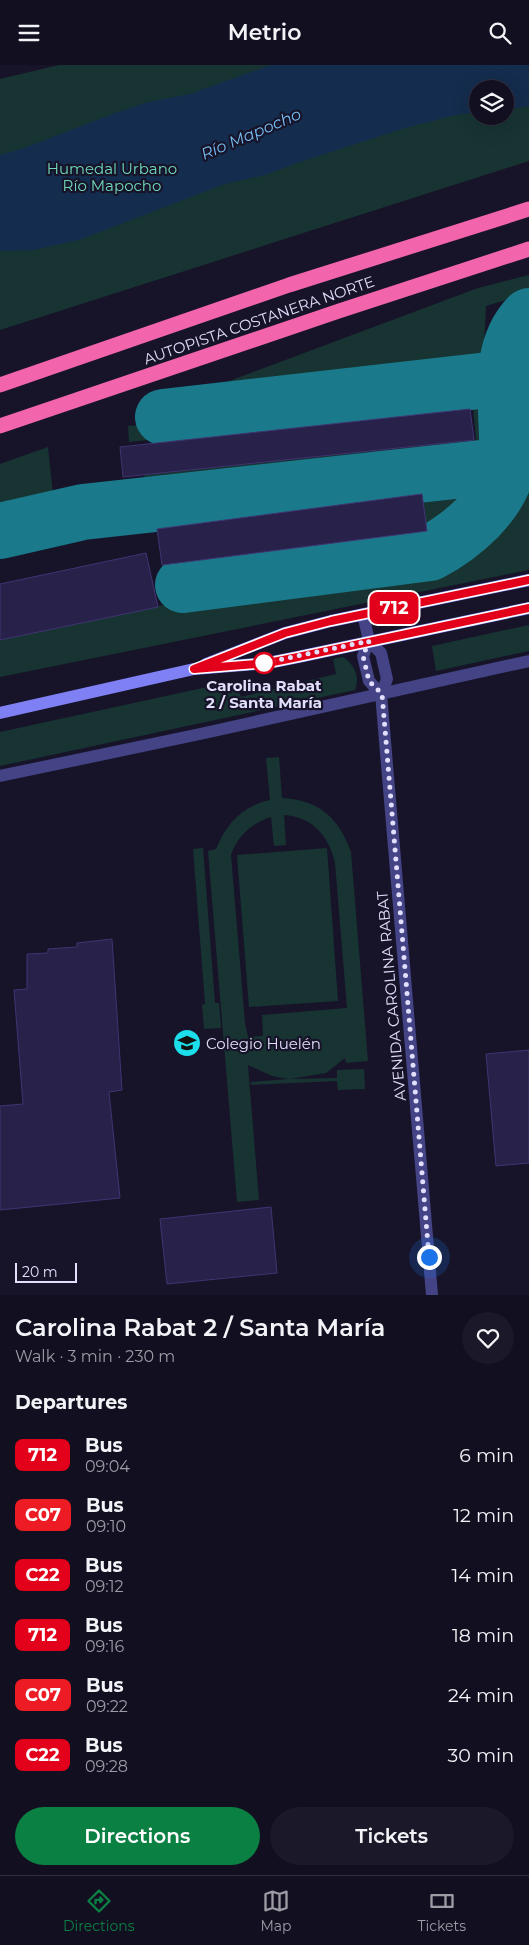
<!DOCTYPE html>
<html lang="en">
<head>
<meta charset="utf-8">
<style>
	:root { --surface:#110f20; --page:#1a1829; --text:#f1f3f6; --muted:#9c9ca5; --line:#302f3e; --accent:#0b8043 }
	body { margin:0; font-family:Montserrat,sans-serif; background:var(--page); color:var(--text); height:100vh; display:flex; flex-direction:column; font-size:19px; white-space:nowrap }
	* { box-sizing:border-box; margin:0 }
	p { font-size:16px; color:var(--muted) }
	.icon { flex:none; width:28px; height:28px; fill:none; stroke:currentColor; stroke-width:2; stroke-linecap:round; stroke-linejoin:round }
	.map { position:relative; height:1230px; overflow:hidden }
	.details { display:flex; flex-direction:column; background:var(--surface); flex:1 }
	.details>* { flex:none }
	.badge { padding:0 10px; border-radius:8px; font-size:18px; line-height:32px }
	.buttons { position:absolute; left:469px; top:15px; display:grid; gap:10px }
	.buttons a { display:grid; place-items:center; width:45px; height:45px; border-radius:50%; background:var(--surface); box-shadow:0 5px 20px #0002,0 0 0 1px var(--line); font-size:25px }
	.scale { position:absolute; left:15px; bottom:12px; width:62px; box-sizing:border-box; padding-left:5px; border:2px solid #e2dffc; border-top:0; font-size:14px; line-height:18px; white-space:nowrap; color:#e2dffc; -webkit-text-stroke:4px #17142a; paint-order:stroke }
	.you { position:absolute; width:25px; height:25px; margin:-12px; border:4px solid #fff; border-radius:50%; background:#1a73e8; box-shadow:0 0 0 8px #1a73e833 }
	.map>.badge { position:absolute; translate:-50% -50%; box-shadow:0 0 0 2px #fff }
	h2 { padding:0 15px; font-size:19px; line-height:45px }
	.round { display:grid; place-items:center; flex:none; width:52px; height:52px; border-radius:26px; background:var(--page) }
	.summary { display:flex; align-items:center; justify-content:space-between; height:85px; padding:0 15px }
	h1 { font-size:24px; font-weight:600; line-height:38px }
	.cta { display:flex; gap:10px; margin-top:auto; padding:10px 15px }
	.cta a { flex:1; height:58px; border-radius:30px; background:var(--accent); color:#fff; font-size:20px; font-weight:600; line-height:58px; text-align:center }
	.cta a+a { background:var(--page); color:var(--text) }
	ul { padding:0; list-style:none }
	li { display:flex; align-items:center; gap:15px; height:60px; padding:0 15px }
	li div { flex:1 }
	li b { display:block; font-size:19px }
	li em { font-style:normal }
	li .badge { min-width:55px; font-weight:700; text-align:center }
	header { display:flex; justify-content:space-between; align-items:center; height:65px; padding:0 15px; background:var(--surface); font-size:22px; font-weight:600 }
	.tab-bar { display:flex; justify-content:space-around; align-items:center; height:70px; border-top:1px solid var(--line); background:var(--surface); font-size:14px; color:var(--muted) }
	.tab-bar a { display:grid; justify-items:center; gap:2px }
	.tab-bar .current { color:var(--accent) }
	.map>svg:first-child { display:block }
	.green { fill:#173432; fill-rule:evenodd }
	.water { fill:#142c4d }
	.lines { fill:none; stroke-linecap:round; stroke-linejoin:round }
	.taxiway { stroke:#1a798a; stroke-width:56 }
	.building { fill:#282149; stroke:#3f3573 }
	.tertiary { stroke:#434385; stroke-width:12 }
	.secondary { stroke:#7f80f4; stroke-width:12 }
	.motorway { stroke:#f265ad; stroke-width:15 }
	.line-casing { stroke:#fff; stroke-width:11 }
	.line { stroke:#e2001a; stroke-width:8 }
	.walk { stroke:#e2dffc; stroke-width:5; stroke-dasharray:0 9 }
	.stop-dot { fill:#fff; stroke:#e2001a; stroke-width:2.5 }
	.labels { text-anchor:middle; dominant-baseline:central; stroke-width:4.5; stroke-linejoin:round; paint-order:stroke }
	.park-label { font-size:15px; fill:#70d8ba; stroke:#17142a }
	.street-label { font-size:15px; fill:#e2dffc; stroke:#17142a }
	.stop-label { font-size:15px; font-weight:bold; fill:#e2dffc; stroke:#17142a }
	.poi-label { font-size:15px; fill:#e2dffc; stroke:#17142a; text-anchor:start }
	.water-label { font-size:16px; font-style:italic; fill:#77bef3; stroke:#17142a }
</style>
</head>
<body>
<header><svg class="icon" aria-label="menu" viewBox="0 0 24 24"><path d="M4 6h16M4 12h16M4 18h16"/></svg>Metrio<svg class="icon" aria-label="search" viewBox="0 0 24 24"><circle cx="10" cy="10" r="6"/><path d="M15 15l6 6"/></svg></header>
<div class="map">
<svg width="529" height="1230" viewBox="0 0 529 1230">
	<rect width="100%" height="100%" fill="#17142a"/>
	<g class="green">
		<path d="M59 0H529V96L0 265V14ZM478 24H505V51H478Z"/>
		<polygon points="529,210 529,228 486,241 483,303 157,343 478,223"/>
		<path d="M529 319V377C514 364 516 339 517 321Z"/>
		<polygon points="491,326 496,380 492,388 478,391 148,429 144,410 476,375 473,341 129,377 128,361"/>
		<polygon points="48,382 54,439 0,451 0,399"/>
		<path d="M529 403V505L0 612V575L163 540 162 527 437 493C461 478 488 463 504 439 511 429 513 417 516 406Z"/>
		<path d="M473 413 480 433C465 453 448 466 426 478L163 512 162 500 427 465 422 430 157 464V448Z"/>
		<polygon points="529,560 529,586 436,606 432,581"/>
		<path d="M343 592C355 600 360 612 355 625L0 701V667L235 616 241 632 336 609 333 594Z"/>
		<path d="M279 692 282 733C319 735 339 753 351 787L368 996 346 998 345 993 326 1008 290 1014 337 1013V1005L364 1004 365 1024 338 1025 337 1016 251 1020V1017L288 1014 272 1011 248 1000 259 1135 237 1137 208 786 216 784C226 759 242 741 270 735L266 693ZM284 750C313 752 329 771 335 798L347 943 262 950 263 971 248 972 245 958 231 790C237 771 252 758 271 752L274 781 286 780Z"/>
		<polygon points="203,783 215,938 219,938 221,963 204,964 202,940 205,939 193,784"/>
		<polygon points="327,783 338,936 249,942 237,790"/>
	</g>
	<polygon class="water" points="271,0 529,0 529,41 505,45 505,24 478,24 477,47 456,50 405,63 294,99 265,110 225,119 79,175 34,185 0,186 0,90 24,83 118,47 149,37 190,29"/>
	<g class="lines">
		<g class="taxiway">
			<polyline points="163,352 506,313 529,309"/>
			<polyline points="0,466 83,447 508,400 529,397"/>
			<path d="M183 520 430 488C463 470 499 440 508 402 510 393 508 381 507 372 506 332 498 282 529 251"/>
		</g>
	</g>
	<g class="building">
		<polygon points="470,344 474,375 123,412 120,382"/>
		<polygon points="422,429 427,466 162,500 157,464"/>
		<polygon points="146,488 158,542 0,575 0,519"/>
		<polygon points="112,874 122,1025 109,1027 120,1133 0,1145 0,1041 23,1039 14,925 27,924 27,889 48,888 48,884 77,882 77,878"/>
		<polygon points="529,985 529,1098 496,1101 486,989"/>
		<polygon points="271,1142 277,1208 167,1219 160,1154"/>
	</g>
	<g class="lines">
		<g class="tertiary">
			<polyline points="363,549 369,576 363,591 369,616 381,629"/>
			<polyline points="369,576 381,588 387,614 381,629 432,1230"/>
			<polyline points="0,711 200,669 529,596"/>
		</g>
		<g class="secondary">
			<polyline points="206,599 285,568 331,556 529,515"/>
			<polyline points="0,648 194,604 268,598 298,592 529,543"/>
		</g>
		<g class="motorway">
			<polyline points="0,320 289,220 529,144"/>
			<polyline points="0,361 339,246 529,184"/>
		</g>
	</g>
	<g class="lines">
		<g class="line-casing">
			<polyline id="line" points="529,515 331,556 285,568 194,604 268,598 298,592 529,543"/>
		</g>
		<use href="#line" class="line"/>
		<polyline class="walk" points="264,598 369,576 363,591 369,616 382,629 386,676 429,1192"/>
	</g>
	<defs>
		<g id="school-disc" transform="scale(1.4375)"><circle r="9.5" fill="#1cdeeb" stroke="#17142a"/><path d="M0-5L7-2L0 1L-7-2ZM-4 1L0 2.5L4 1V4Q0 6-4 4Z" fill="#111"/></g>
	</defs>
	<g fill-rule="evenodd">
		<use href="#school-disc" x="187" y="978"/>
	</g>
	<circle class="stop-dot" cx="264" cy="598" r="10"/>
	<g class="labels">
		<g class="park-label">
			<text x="112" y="103">Humedal Urbano<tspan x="112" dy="17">Río Mapocho</tspan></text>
		</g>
		<g class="street-label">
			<text transform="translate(259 255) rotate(-19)">AUTOPISTA COSTANERA NORTE</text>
			<text transform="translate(391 931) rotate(-95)">AVENIDA CAROLINA RABAT</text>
		</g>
		<g class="stop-label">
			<text x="264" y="620">Carolina Rabat<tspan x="264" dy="17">2 / Santa María</tspan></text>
		</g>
		<g class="poi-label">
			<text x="206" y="978">Colegio Huelén</text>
		</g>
		<g class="water-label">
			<text transform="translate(251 69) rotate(-23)">Río Mapocho</text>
		</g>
	</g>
</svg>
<div class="buttons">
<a><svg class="icon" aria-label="layers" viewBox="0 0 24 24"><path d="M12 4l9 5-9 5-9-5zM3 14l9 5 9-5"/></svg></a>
</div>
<div class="scale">20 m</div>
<div class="you" style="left:429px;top:1192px"></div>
<b class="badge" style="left:394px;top:543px;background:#e2001a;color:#fff">712</b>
</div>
<section class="details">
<div class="summary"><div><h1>Carolina Rabat 2 / Santa María</h1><p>Walk · 3 min · 230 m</p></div><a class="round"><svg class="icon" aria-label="heart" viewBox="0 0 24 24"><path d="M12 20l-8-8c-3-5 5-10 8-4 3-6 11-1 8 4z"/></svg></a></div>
<h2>Departures</h2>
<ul>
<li><span class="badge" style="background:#e2001a;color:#fff">712</span><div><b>Bus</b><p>09:04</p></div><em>6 min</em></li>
<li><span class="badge" style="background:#ed1c24;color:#fff">C07</span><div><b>Bus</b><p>09:10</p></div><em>12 min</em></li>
<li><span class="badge" style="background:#e2001a;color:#fff">C22</span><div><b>Bus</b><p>09:12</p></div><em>14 min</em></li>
<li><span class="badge" style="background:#e2001a;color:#fff">712</span><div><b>Bus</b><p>09:16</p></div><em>18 min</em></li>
<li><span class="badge" style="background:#ed1c24;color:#fff">C07</span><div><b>Bus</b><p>09:22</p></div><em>24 min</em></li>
<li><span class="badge" style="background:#e2001a;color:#fff">C22</span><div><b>Bus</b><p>09:28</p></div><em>30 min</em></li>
</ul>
<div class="cta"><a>Directions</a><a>Tickets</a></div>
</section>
<nav class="tab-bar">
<a class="current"><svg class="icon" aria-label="directions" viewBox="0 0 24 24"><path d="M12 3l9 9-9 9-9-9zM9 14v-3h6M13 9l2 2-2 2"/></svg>Directions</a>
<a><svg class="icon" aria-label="map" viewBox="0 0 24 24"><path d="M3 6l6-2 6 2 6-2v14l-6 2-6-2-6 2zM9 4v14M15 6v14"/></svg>Map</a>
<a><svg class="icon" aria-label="tickets" viewBox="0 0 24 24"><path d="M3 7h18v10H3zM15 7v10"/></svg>Tickets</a>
</nav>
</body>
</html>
